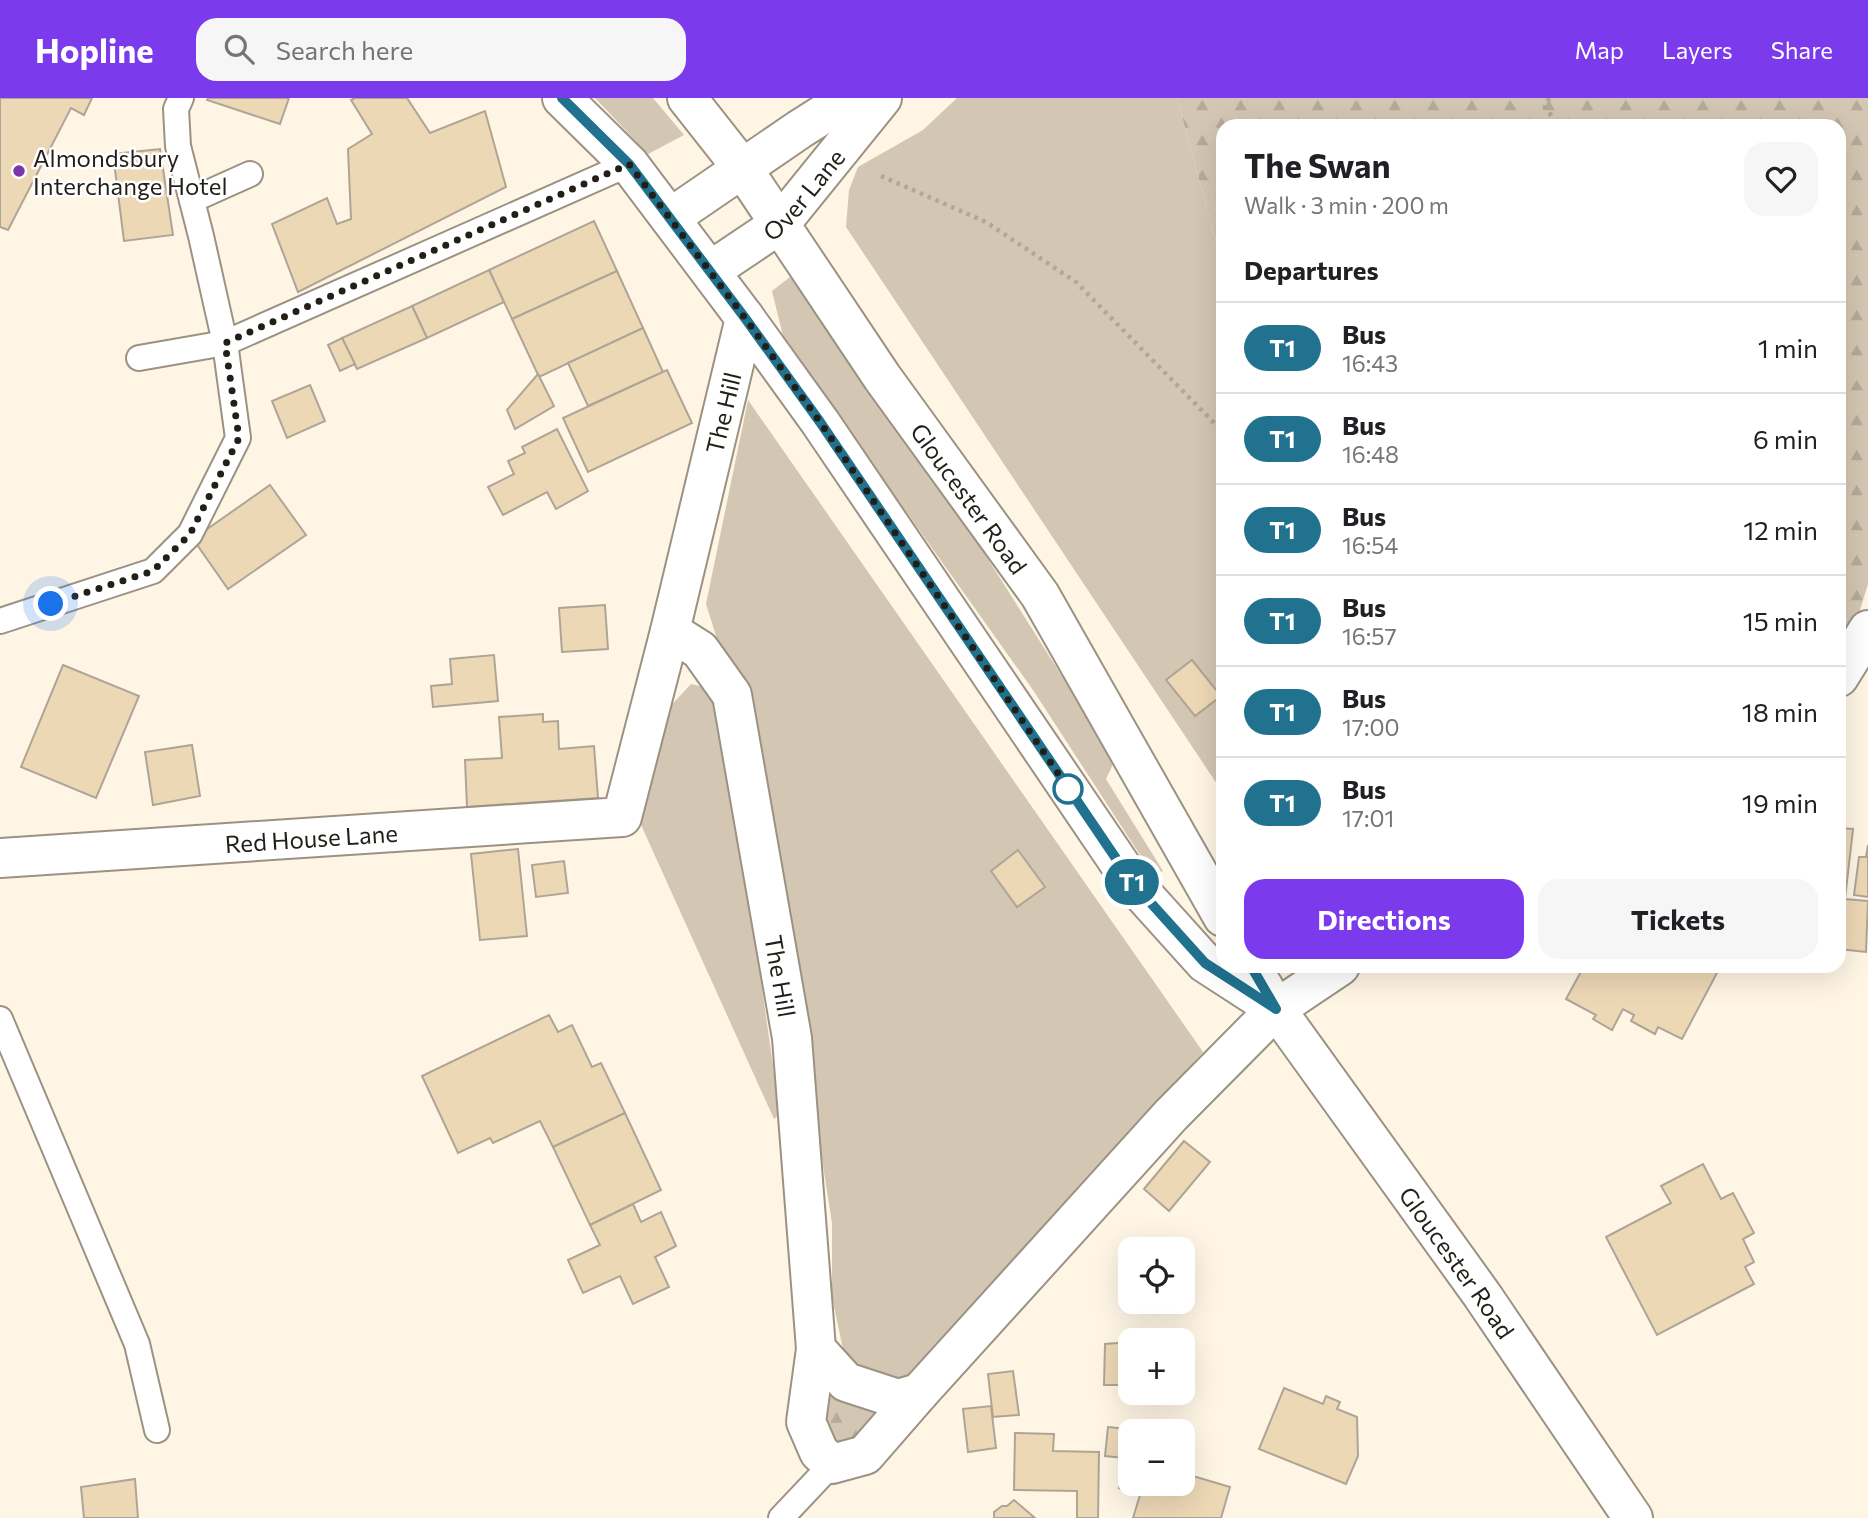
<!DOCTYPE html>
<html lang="en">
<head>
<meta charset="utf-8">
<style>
	:root { --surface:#fff; --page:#f6f6f6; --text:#202124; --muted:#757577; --line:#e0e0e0; --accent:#7c3aed }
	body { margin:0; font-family:Commissioner,sans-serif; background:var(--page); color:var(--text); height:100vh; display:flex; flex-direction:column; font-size:26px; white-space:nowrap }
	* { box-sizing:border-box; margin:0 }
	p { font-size:23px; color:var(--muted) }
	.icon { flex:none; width:38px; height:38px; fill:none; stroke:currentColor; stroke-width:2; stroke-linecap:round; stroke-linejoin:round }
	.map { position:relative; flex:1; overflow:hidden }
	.details { position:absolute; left:1216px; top:21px; width:630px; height:854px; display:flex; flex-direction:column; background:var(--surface); border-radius:21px; box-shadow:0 7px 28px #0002 }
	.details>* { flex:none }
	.badge { padding:0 14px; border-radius:23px; font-size:24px; line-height:46px }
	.controls { position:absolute; left:1118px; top:1139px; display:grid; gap:14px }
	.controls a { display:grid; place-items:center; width:77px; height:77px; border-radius:14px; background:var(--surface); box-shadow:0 7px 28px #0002; font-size:35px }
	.you { position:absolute; width:35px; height:35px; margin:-18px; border:5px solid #fff; border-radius:50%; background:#1a73e8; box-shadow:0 0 0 10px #1a73e833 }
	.map>.badge { position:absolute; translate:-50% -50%; box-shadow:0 0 0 4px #fff }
	h2 { padding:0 28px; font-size:26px; line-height:63px }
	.round { display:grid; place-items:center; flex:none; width:74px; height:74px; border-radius:21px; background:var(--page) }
	.headline { display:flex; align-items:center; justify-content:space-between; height:119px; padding:0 28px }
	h1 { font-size:33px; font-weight:700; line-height:52px }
	.action { display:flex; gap:14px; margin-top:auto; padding:14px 28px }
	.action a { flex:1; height:80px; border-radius:21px; background:var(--accent); color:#fff; font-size:28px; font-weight:700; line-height:80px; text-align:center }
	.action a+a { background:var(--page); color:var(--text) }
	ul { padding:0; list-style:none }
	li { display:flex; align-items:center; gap:21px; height:91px; padding:0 28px; border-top:2px solid var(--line) }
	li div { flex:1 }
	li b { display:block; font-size:26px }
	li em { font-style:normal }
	li .badge { min-width:77px; font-weight:700; text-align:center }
	header { display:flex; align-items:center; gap:42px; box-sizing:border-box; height:98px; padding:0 35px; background:var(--accent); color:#fff }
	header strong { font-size:33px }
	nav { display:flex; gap:38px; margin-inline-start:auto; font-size:24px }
	.search { width:490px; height:63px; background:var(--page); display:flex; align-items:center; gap:18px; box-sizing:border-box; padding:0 24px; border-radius:21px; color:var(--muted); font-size:26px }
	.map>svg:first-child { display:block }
	.grass { fill:#d3c6b2 }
	.forest { fill:url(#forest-firs) }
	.building { fill:#edd8b6; stroke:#aea596; stroke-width:2 }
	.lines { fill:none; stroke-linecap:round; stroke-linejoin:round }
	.lane-casing { stroke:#9b9283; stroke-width:28 }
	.street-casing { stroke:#9b9283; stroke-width:42 }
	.secondary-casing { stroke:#9b9283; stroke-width:42 }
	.primary-casing { stroke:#9b9283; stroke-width:42 }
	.path { stroke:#aea79b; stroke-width:4.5; stroke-dasharray:3.5 5; stroke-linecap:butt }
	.lane { stroke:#fff; stroke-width:24 }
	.street { stroke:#fff; stroke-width:38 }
	.secondary { stroke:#fff; stroke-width:38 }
	.primary { stroke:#fff; stroke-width:38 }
	.line-casing { stroke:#fff; stroke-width:16 }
	.line { stroke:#20728f; stroke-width:10 }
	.walk { stroke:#221f19; stroke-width:7; stroke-dasharray:0 12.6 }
	.poi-dot { fill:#7a36a9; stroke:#fff; stroke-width:2.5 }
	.stop-dot { fill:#fff; stroke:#20728f; stroke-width:3.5 }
	.labels { text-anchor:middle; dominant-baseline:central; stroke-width:5; stroke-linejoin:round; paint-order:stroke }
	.poi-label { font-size:24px; fill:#221f19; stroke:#fff; text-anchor:start }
	.street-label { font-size:24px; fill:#221f19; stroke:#fff }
</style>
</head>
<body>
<header>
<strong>Hopline</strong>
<div class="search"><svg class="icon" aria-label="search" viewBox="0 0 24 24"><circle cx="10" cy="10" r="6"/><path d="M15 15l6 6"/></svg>Search here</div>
<nav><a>Map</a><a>Layers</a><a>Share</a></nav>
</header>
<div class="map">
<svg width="1868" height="1420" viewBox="0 0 1868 1420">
	<defs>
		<pattern id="forest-firs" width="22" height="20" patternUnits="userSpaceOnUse" patternTransform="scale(1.75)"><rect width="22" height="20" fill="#d3c6b2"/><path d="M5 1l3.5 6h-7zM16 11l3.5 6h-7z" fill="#b5aa98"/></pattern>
	</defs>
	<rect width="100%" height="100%" fill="#fff5e5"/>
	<g class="grass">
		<polygon points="595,0 653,0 684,37 648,56"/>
		<polygon points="957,0 1177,0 1219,155 1223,164 1223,695 846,129 849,92 858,69 923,32"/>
		<polygon points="790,179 962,420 1115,662 1106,681 1163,773 1153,777 1033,592 784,242 772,193"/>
		<polygon points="748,302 1203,954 920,1283 899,1290 858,1270 843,1251 832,1199 832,1125 751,608 718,544 706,506"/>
		<polygon points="691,586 713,591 723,619 780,1016 774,1021 637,718 665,614"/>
	</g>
	<g class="forest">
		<polygon points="1177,0 1868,0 1868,486 1859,515 1839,547 1839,28 1223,28 1223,164 1219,155"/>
		<polygon points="822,1278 894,1310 863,1350 823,1348"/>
	</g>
	<g class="building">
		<polygon points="0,0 92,0 84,17 71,10 8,132 0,129"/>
		<polygon points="208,0 289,0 280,26 207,2"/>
		<polygon points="355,0 407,0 430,35 485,13 506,89 298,194 272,126 327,100 337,126 351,121 348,51 372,36 351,2"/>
		<polygon points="160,51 173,137 124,143 113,56"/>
		<polygon points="594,123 617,173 512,221 489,172"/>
		<polygon points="489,172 504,204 427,240 412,208"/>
		<polygon points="617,173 643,230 539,279 512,221"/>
		<polygon points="412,208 427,240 357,271 342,240"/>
		<polygon points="643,230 663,274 588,308 568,265"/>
		<polygon points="342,240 355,266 340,273 328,247"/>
		<polygon points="667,272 692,325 588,374 563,320"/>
		<polygon points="538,276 554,308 515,331 507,312"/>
		<polygon points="310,287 325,323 287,340 272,303"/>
		<polygon points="557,331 588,393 556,411 547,394 503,417 488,389 514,376 508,363 525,355 522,349"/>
		<polygon points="270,387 306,437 228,491 193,441"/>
		<polygon points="605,507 608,551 562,554 559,510"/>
		<polygon points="494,557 498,603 433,609 431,588 452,586 450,561"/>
		<polygon points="1192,562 1221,598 1195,618 1166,582"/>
		<polygon points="63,567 139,598 96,700 21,669"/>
		<polygon points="543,616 543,624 558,623 559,651 594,648 598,700 467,709 465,662 502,660 499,619"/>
		<polygon points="192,647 200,698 153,707 145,654"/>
		<polygon points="1839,730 1853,731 1845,801 1868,803 1866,854 1839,851"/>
		<polygon points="1868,747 1868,799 1854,797 1859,759 1866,759"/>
		<polygon points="518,751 527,838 480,842 471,756"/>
		<polygon points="1018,752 1045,789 1017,809 991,773"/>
		<polygon points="564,763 568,795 536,799 532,767"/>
		<polygon points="1584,868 1708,868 1718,873 1682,941 1658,929 1655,936 1631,923 1634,917 1623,911 1612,932 1593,921 1596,917 1566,901"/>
		<polygon points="549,917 558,934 572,927 592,969 601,965 625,1015 553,1049 540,1023 493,1045 490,1040 458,1055 422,978"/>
		<polygon points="625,1015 661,1092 590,1127 553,1049"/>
		<polygon points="1184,1043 1210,1064 1169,1113 1144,1091"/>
		<polygon points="1703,1066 1721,1101 1733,1095 1754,1135 1743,1141 1754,1164 1745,1169 1754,1186 1657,1237 1606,1139 1671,1105 1661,1088"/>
		<polygon points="633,1106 641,1124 661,1114 676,1148 655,1159 669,1189 633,1206 620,1178 583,1195 568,1162 600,1147 590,1127"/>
		<polygon points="1130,1244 1130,1287 1104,1287 1105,1246"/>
		<polygon points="1013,1273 1019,1317 993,1319 988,1276"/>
		<polygon points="1284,1290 1323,1306 1326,1298 1340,1304 1337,1311 1357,1319 1358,1358 1346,1386 1259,1351"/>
		<polygon points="991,1308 996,1350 968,1354 963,1311"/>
		<polygon points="1108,1329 1127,1331 1124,1360 1105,1358"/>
		<polygon points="1015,1335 1054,1336 1053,1353 1099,1354 1098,1420 1077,1420 1077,1393 1014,1392"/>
		<polygon points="1130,1353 1130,1386 1183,1386 1183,1375 1230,1389 1221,1420 1133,1420 1140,1397 1119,1390"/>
		<polygon points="135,1381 138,1420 84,1420 81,1389"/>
		<polygon points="1014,1402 1035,1420 994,1420 994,1414 1002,1408 1007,1408"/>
	</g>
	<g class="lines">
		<g class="lane-casing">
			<g id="lane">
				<polyline points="181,0 176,11 178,48 201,138 225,245 629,66"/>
				<polyline points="192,102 250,76"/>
				<polyline points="0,523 153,473 190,436 238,340 225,245 139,260"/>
				<polyline points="0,921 137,1246 157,1332"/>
				<polyline points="781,1420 832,1366"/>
			</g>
		</g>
		<g class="street-casing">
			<g id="street">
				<path id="s1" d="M670 533 700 552 732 597 792 940 816 1251 846 1284 898 1301 919 1295 1171 1017 1276 911 1340 868"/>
				<polyline points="1839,579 1868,532"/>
				<path id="s2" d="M0 760 622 719 670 533 745 220"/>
				<polyline points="816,1251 806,1324 819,1354 832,1366 865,1357 919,1295"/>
			</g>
		</g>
		<g class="secondary-casing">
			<g id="secondary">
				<polyline points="670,120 800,31 849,0"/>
				<path id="s3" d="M710 173 780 126 882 0"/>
			</g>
		</g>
		<g class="primary-casing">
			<g id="primary">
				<polyline points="562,0 629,66 745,220 820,324 1132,784 1205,865 1276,911"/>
				<path id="s4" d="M687 0 743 71 882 279 1040 497 1223 819"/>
				<path id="s5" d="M1263 888 1276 911 1482 1197 1633 1420"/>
			</g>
		</g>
		<g class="path">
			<polyline points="1549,0 1545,9 1559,28"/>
			<polyline points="881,78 986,124 1076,184 1223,334"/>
		</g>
		<use href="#lane" class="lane"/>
		<use href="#street" class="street"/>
		<use href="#secondary" class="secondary"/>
		<use href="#primary" class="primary"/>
	</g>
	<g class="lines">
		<g class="line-casing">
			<polyline id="line" points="562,0 629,66 745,220 820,324 1132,784 1205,865 1276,911 1251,868"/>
		</g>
		<use href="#line" class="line"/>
		<polyline class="walk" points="51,506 153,473 190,436 239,340 225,245 629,66 745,220 820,324 1072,696 1068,691"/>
	</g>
	<circle class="poi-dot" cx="19" cy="73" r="7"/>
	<circle class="stop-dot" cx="1068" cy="691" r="14"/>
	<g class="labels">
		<g class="poi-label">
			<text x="33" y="59">Almondsbury<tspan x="33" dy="28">Interchange Hotel</tspan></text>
		</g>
		<g class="street-label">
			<text stroke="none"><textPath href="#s3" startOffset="122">Over Lane</textPath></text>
			<text stroke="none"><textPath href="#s2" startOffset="1040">The Hill</textPath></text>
			<text stroke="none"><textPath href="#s4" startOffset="490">Gloucester Road</textPath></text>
			<text stroke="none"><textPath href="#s2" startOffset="312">Red House Lane</textPath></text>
			<text stroke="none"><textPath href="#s1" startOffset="376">The Hill</textPath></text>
			<text stroke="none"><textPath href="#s5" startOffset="338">Gloucester Road</textPath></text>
		</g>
	</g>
</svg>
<div class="controls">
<a><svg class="icon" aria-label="locate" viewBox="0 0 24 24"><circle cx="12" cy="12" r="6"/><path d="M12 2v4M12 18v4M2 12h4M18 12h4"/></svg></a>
<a>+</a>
<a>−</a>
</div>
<div class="you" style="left:51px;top:506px"></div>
<b class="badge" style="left:1132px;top:784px;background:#20728f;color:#fff">T1</b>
<section class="details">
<div class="headline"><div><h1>The Swan</h1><p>Walk · 3 min · 200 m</p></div><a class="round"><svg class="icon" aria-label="heart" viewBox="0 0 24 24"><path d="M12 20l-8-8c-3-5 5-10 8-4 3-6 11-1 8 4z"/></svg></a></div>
<h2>Departures</h2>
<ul>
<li><span class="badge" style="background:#20728f;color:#fff">T1</span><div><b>Bus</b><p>16:43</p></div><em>1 min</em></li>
<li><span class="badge" style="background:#20728f;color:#fff">T1</span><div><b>Bus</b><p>16:48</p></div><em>6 min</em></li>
<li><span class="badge" style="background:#20728f;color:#fff">T1</span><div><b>Bus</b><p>16:54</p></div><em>12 min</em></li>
<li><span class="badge" style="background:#20728f;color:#fff">T1</span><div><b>Bus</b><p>16:57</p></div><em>15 min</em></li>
<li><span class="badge" style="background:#20728f;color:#fff">T1</span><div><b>Bus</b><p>17:00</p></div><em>18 min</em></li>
<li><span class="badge" style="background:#20728f;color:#fff">T1</span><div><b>Bus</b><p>17:01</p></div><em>19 min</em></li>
</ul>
<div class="action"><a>Directions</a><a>Tickets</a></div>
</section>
</div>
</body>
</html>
